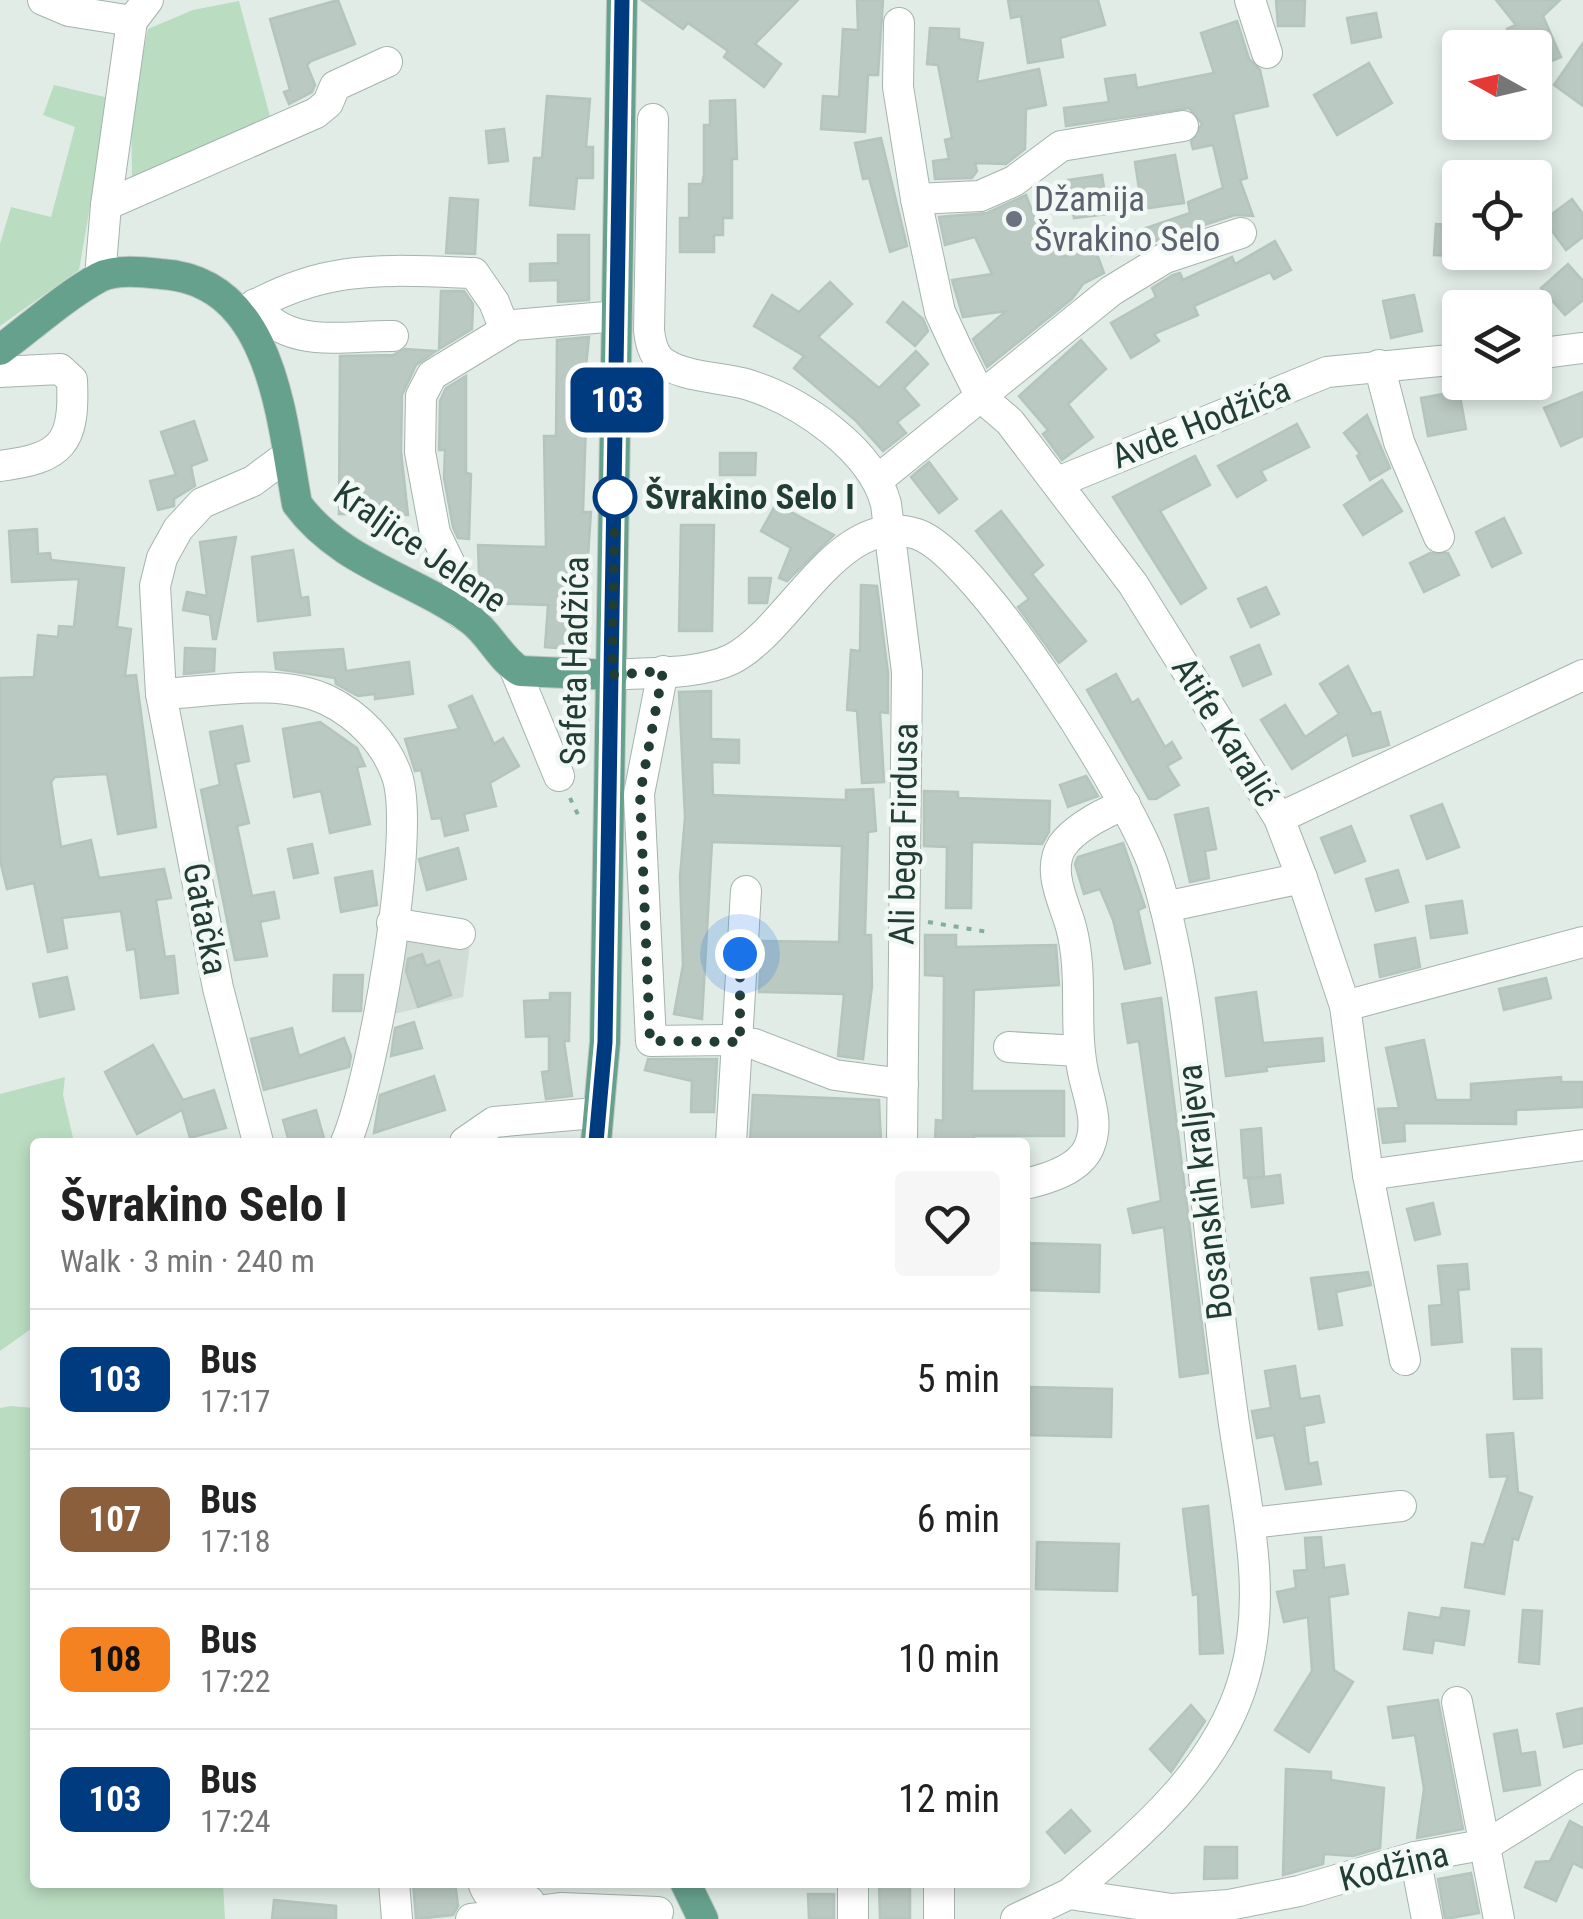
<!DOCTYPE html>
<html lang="en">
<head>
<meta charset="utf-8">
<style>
	:root { --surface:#fff; --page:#f6f6f6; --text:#222; --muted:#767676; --line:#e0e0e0 }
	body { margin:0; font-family:"Roboto Condensed",sans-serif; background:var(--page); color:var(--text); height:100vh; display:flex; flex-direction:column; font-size:38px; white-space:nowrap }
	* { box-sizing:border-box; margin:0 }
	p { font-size:32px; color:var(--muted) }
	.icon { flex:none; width:55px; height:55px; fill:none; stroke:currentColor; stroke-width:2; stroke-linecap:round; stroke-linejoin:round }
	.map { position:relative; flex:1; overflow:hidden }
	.details { position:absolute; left:30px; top:1138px; width:1000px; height:750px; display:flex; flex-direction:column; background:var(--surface); border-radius:10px; box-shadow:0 5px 15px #0003 }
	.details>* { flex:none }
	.badge { padding:0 20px; border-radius:15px; font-size:35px; line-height:65px }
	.needle { width:65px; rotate:278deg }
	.fabs { position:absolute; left:1442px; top:30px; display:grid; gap:20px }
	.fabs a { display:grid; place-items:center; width:110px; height:110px; border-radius:10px; background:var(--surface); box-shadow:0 5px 15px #0003; font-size:50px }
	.you { position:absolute; width:50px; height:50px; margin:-25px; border:8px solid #fff; border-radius:50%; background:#1a73e8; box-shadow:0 0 0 15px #1a73e833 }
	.map>.badge { position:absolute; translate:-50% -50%; box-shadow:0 0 0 5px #fff }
	.round { display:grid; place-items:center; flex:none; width:105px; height:105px; border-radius:10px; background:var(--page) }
	.overview { display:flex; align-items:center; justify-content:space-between; height:170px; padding:0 30px }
	h1 { font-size:48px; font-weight:700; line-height:75px }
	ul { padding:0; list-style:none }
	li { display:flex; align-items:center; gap:30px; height:140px; padding:0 30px; border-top:2px solid var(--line) }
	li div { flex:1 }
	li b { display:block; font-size:38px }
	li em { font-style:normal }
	li .badge { min-width:110px; font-weight:700; text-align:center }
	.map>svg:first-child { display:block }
	.built { fill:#d0dcd5 }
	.green { fill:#baddc1 }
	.building { fill:#bac9c2; stroke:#b4c5bd; stroke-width:2.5 }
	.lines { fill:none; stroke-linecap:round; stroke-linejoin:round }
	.minor-casing { stroke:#a4b4ad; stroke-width:32 }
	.major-casing { stroke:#c1c9c6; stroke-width:32 }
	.path { stroke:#82af9d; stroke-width:4; stroke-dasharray:5 8; stroke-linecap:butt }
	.minor { stroke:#fff; stroke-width:30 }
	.major { stroke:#66a18d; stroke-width:30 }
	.line-casing { stroke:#fff; stroke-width:22 }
	.line { stroke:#003b80; stroke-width:15 }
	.walk { stroke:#223d33; stroke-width:10; stroke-dasharray:0 18 }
	.worship-dot { fill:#6b7280; stroke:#f2f8f5; stroke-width:4 }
	.stop-dot { fill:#fff; stroke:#003b80; stroke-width:5 }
	.labels { text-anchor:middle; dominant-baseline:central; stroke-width:9; stroke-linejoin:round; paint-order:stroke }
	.worship-label { font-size:35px; fill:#5b616d; stroke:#f2f8f5; text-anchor:start }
	.street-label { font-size:35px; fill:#223d33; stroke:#f2f8f5 }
	.stop-label { font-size:35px; font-weight:bold; fill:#223d33; stroke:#f2f8f5; text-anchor:start }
</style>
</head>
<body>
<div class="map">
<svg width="1583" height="1919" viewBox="0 0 1583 1919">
	<rect width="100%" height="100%" fill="#e1ece6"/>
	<polygon class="built" points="404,921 472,930 463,997 390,1015"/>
	<g class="green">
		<polygon points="239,1 271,120 132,178 131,106 148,29 193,10"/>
		<polygon points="54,85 109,98 79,270 0,326 0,244 11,207 51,217 75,127 43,115"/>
		<polygon points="65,1077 63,1095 74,1142 35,1142 35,1326 0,1351 0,1094"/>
		<polygon points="11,1406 35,1408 35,1882 223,1883 225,1919 0,1919 0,1408"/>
	</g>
	<g class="building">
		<polygon points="338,0 355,44 311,61 307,65 315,85 312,92 289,104 284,92 290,90 270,19"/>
		<polygon points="642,0 798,0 755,44 781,64 764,87 724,57 728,51 688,23 683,29"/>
		<polygon points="857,0 883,0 878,75 868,75 865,132 821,129 823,96 839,97 843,29 858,30"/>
		<polygon points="1008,0 1098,0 1105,25 1060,38 1063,57 1028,63 1021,16 1011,18"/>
		<polygon points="1276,0 1305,0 1304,26 1278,26"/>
		<polygon points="1496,0 1560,0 1543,16 1561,57 1535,68 1535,48 1515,48 1507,29 1516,25"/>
		<polygon points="1376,13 1381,37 1352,43 1347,18"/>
		<polygon points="1237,21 1249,59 1260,70 1268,106 1233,114 1247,178 1240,180 1253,216 1235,215 1112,255 1108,241 1190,213 1188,202 1223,188 1213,145 1193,149 1191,142 1202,124 1189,108 1066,126 1064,108 1109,102 1105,79 1135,75 1137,88 1214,73 1201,33"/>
		<polygon points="930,28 959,29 959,39 983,43 977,82 1039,69 1046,105 1026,109 1025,149 1006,164 975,163 977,171 972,178 935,179 933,161 949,159 945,140 952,138 938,65 927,64"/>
		<polygon points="1583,43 1583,106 1554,85"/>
		<polygon points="1369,63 1392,103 1337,135 1314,95"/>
		<polygon points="547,96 590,99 586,147 593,147 593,178 577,178 574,209 530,205 534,158 542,158"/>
		<polygon points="735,100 737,159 732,159 732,218 723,218 723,235 714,235 714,252 680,252 680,218 689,218 689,184 702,184 704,175 704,125 710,125 710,101"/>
		<polygon points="504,129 508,161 489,163 486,131"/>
		<polygon points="881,138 907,246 890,252 869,178 863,179 855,143"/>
		<polygon points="1175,155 1184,203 1142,209 1135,162"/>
		<polygon points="1102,175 1108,214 1074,218 1068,180"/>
		<polygon points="1026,195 1043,240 1056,236 1062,257 1094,246 1104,273 1083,284 1072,299 987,367 973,339 1006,311 963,317 952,280 992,274 975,237 945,245 939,217 987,213"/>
		<polygon points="450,198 478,200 475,254 446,253"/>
		<polygon points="1572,199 1583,214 1583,237 1566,250 1544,220"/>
		<polygon points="1436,224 1460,226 1460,256 1434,255"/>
		<polygon points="558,235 589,235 589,300 558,302 558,280 530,281 530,264 558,263"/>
		<polygon points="1275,241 1291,270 1274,279 1270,272 1194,306 1198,315 1154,334 1159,341 1131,358 1111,323 1156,297 1152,288 1173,275 1180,273 1183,280 1232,257 1235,264"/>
		<polygon points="1568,264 1583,281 1583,300 1565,315 1541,288"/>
		<polygon points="830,282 852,304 818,337 879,388 916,351 928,364 904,388 919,405 897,422 906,433 883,451 855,420 794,368 804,356 754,326 772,295 799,312"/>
		<polygon points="441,291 464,291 473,304 472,329 439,349"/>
		<polygon points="1414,295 1422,331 1391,338 1383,301"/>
		<polygon points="903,302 923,319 928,331 915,346 887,322"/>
		<polygon points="589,337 580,422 586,422 583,512 591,512 587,570 584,588 577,587 573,623 585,624 583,650 545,647 548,605 480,603 478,545 546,547 544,436 556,436 557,340"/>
		<polygon points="1081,340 1106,369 1068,404 1093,437 1062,460 1043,434 1048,430 1019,396"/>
		<polygon points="405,349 436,351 416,365 402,395 401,452 408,515 339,514 340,356 393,355"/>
		<polygon points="466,376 466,473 471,474 469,539 458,538 453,527 444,478 445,450 439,450 440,401 446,388"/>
		<polygon points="1459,391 1466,429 1428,436 1421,398"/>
		<polygon points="1583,392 1583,436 1561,446 1544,408"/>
		<polygon points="1367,415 1390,468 1370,480 1357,456 1360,454 1344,433"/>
		<polygon points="194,421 207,460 191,466 195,486 174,499 174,506 158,510 150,481 176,475 161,432"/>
		<polygon points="1297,424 1309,447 1261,471 1266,480 1237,497 1218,466"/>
		<polygon points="720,453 756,453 755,475 720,475"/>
		<polygon points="1195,456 1210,485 1160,511 1206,588 1181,604 1113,497"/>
		<polygon points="929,462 957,499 939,513 911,477"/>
		<polygon points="1382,480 1402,511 1363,535 1344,505"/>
		<polygon points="776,504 834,535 787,581 779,578 791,548 761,531"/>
		<polygon points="1001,511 1043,565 1032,574 1086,641 1059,663 1018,607 1029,599 976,531"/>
		<polygon points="1504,518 1521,553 1492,567 1476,532"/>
		<polygon points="681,525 714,525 712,631 679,631"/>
		<polygon points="37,529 38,554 50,553 51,560 124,568 117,627 131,629 125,676 136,675 156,827 118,834 107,774 55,777 51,782 61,847 91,840 99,878 164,869 171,898 156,900 165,957 174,956 178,993 141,998 135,949 127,950 121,911 62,918 67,948 48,952 34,883 7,889 0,860 0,678 34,677 38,635 58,637 59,626 74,627 79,579 12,582 9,531"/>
		<polygon points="236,537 216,639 213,639 210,615 183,610 187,592 207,596 200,542"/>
		<polygon points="293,550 301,598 308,597 310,615 258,621 252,557"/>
		<polygon points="1430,553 1448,553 1459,575 1424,592 1410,563"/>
		<polygon points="749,578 771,578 767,603 749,603"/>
		<polygon points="861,585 877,586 888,673 888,713 880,712 884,782 862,783 857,711 847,710 851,650 860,651"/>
		<polygon points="1266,587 1279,614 1251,627 1238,599"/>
		<polygon points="1259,645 1271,674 1243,686 1231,657"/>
		<polygon points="185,648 215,649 214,671 184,674"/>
		<polygon points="343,649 346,671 409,662 413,694 375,699 375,694 358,696 336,684 335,678 276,669 274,653"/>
		<polygon points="1348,666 1372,714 1380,712 1389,745 1353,756 1347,734 1292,769 1261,720 1285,705 1305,737 1339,714 1320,684"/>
		<polygon points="1116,674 1132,703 1138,699 1165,747 1172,742 1181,758 1167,766 1179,785 1156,799 1149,799 1087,690"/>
		<polygon points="711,691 711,739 739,740 739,763 712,762 713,795 846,800 846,790 873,789 876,831 868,832 865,935 871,935 872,986 863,1059 838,1056 844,994 759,992 762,941 839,942 842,846 712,842 702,1019 674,1014 683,965 680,877 685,817 679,692"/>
		<polygon points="472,696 494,744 503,738 519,766 490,783 496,806 464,814 468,830 445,836 441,818 432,819 421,770 415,771 405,739 459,729 449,706"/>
		<polygon points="320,722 357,748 365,766 357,767 370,824 330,833 321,791 294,797 283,729"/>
		<polygon points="242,726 249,761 235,764 249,823 237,826 252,896 274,892 279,918 260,922 267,956 235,960 201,790 220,785 210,732"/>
		<polygon points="1086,776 1098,796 1068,807 1060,785"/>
		<polygon points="924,791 958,792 958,798 1050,801 1049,832 1042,844 972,842 971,908 946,908 947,847 924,846"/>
		<polygon points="1442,804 1459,847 1427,859 1411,816"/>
		<polygon points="1208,808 1216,849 1205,851 1209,878 1190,882 1175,815"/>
		<polygon points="1351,826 1365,861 1335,873 1321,838"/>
		<polygon points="1123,843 1145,907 1138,910 1150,963 1125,969 1113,920 1100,889 1084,894 1075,864 1078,857"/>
		<polygon points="312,844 318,873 294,878 288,849"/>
		<polygon points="458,848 466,879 427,890 419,859"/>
		<polygon points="1398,870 1408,902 1376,911 1366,879"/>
		<polygon points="372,871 377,905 341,912 335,878"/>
		<polygon points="1462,901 1467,933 1431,938 1426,906"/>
		<polygon points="925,935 956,935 956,947 1056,945 1059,985 974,990 972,1091 1064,1091 1064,1136 974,1136 974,1142 935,1142 936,1120 943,1121 944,976 925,975"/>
		<polygon points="1415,938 1420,967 1380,977 1375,945"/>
		<polygon points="422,954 426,966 439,961 451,995 418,1007 406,971 408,959"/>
		<polygon points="334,975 363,975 361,1011 333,1011"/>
		<polygon points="67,977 74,1009 40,1017 33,984"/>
		<polygon points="1546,978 1551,998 1504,1010 1499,989"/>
		<polygon points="1256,992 1263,1043 1322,1038 1324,1061 1266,1067 1267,1071 1226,1076 1216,998"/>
		<polygon points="550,993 570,993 569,1041 564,1041 572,1096 546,1099 542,1072 549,1071 549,1036 526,1037 524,1001 550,1000"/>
		<polygon points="1161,998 1208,1373 1180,1377 1164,1227 1133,1233 1128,1209 1161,1201 1139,1041 1128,1043 1122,1004"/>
		<polygon points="414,1022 422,1048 391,1056 395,1028"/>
		<polygon points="292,1028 299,1056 344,1038 351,1056 349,1067 264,1090 251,1039"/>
		<polygon points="1424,1040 1436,1100 1471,1100 1471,1084 1561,1077 1561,1082 1583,1082 1583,1107 1516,1110 1516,1124 1404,1123 1405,1141 1383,1143 1378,1109 1399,1108 1386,1048"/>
		<polygon points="153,1045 183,1100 214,1090 226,1128 190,1138 182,1110 137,1134 105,1072"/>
		<polygon points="648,1059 717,1059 714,1112 691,1112 692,1081 645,1070"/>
		<polygon points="434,1076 445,1110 374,1133 380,1095"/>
		<polygon points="753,1095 879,1100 881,1142 750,1142"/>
		<polygon points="316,1110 325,1142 289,1142 283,1120"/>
		<polygon points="1261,1128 1264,1177 1244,1178 1241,1130"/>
		<polygon points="1280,1175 1283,1203 1252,1207 1248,1179"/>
		<polygon points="1433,1203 1440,1234 1415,1240 1407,1209"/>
		<polygon points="1025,1243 1100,1245 1099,1292 1025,1290"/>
		<polygon points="1467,1264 1469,1289 1458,1290 1462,1342 1432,1345 1429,1306 1442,1305 1438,1266"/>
		<polygon points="1368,1272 1371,1285 1336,1292 1342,1325 1319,1329 1311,1278"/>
		<polygon points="1512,1349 1541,1349 1542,1398 1514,1399"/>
		<polygon points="1295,1366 1300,1399 1319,1396 1324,1422 1304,1426 1309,1464 1317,1462 1321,1484 1286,1489 1274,1435 1257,1438 1252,1411 1271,1408 1265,1371"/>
		<polygon points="1030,1387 1112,1389 1111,1437 1028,1435"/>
		<polygon points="1513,1433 1518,1492 1532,1497 1518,1540 1513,1538 1504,1594 1465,1587 1472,1543 1484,1545 1508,1476 1490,1477 1487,1435"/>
		<polygon points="1208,1506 1223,1653 1200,1654 1198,1594 1193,1595 1183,1509"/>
		<polygon points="1321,1537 1324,1568 1344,1565 1348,1594 1329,1597 1334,1670 1353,1682 1309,1752 1275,1730 1312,1671 1308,1617 1284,1622 1277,1592 1296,1588 1294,1571 1307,1570 1305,1538"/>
		<polygon points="1037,1542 1119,1544 1117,1591 1036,1589"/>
		<polygon points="1442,1608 1469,1611 1464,1645 1434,1640 1432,1653 1404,1649 1409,1613 1440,1618"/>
		<polygon points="1523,1610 1542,1611 1539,1664 1519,1662"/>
		<polygon points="1438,1700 1463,1829 1417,1838 1424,1789 1415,1735 1393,1738 1388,1707"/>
		<polygon points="1191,1705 1205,1721 1171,1772 1150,1749"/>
		<polygon points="1583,1708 1583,1743 1564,1747 1557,1714"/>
		<polygon points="1517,1730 1521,1754 1535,1752 1540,1785 1504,1791 1494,1734"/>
		<polygon points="1286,1769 1331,1772 1331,1780 1384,1788 1380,1848 1353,1856 1324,1854 1323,1864 1283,1875"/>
		<polygon points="1071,1810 1090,1831 1065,1853 1047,1832"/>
		<polygon points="1570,1821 1583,1828 1583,1868 1573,1863 1556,1901 1525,1887 1536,1862 1550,1861"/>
		<polygon points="1205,1847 1237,1847 1237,1878 1204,1879"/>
		<polygon points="1471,1873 1479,1913 1445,1919 1438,1879"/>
		<polygon points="413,1882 455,1882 458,1906 453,1915 416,1919"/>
		<polygon points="879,1882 910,1882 910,1919 880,1919"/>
		<polygon points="808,1894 834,1894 834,1919 809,1919"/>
		<polygon points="274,1900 336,1906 336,1919 272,1919"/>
	</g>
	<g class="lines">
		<g class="minor-casing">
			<g id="minor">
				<polyline points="43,0 69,11 132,21"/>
				<polyline points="1250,0 1267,53"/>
				<polyline points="899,23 898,87 916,199 940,312 958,351 981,397 1010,422 1133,584 1279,818 1302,878 1345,1006 1368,1175 1405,1360"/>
				<path d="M653 119 649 330C650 340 652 351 659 359 679 378 724 377 749 385 802 402 872 450 886 504L907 672 902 1142"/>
				<polyline points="916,199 980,196 1014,181 1061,146 1183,126"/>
				<polyline points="106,205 316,113 328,103 335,86 387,62"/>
				<polyline points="100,277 106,205 132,21 148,0"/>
				<path d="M255 304C286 351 346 335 393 336"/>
				<path d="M241 313C324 263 382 270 474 273L494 302 505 330"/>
				<polyline points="1535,354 1583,348"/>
				<polyline points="1379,365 1399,442 1439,537"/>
				<path d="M0 372 60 369 72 380C75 444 62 458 0 466"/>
				<polyline points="880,478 1111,291 1165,258 1241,233"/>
				<polyline points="1058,482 1327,372 1460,359"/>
				<polyline points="460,613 462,589 435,533 420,452 421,396 432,375 514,325 617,316"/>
				<polyline points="514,667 559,776"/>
				<polyline points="663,671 639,794 651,1041 727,1040 754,1044 835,1075 903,1084"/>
				<path d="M612 675C648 672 699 675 732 659 791 629 839 508 917 534 979 555 1133 802 1154 868 1193 990 1198 1140 1214 1268 1220 1317 1226 1367 1233 1417 1245 1502 1269 1593 1244 1678 1218 1770 1139 1835 1069 1894"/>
				<path d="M161 694C212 692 278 677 327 700 358 715 386 743 397 776 417 834 372 1083 346 1142"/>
				<polyline points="1279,818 1583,675"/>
				<polyline points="1165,907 1302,878"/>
				<polyline points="392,923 460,934"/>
				<polyline points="1345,1006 1583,942"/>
				<polyline points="1009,1047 1079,1051"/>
				<polyline points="258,1142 218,988 161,694 155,586 162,558 178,529 202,503 253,481 288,455"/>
				<polyline points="465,1142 494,1122 595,1113"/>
				<polyline points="731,1142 746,891"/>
				<polyline points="1368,1175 1583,1145"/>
				<path d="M1025 1184C1047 1179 1079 1170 1089 1147 1100 1122 1088 1097 1083 1072 1073 1024 1084 976 1071 927 1065 904 1046 871 1062 846 1075 827 1104 813 1125 804"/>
				<polyline points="1252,1523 1401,1506"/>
				<polyline points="1457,1702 1499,1919"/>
				<polyline points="1415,1857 1427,1919"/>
				<polyline points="394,1882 397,1919"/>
				<path d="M483 1882C490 1906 508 1903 529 1901"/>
				<polyline points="853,1882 853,1919"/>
				<polyline points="471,1919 562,1908 658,1912"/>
				<polyline points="939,1919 939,1882"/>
				<polyline points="1016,1919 1069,1894 1172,1909 1229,1905 1299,1891 1415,1857 1488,1844 1583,1785"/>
			</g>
		</g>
		<g class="major-casing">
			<g id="major">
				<path d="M0 350C32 326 65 296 100 277 117 269 143 272 161 274 273 281 281 417 297 504 341 564 414 578 471 620 490 634 500 659 520 671L612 675"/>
				<polyline points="596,1142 605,1042 622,0"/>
				<polyline points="685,1882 703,1919"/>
			</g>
		</g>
		<g class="path">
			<polyline points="570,798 581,821"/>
			<polyline points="928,922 988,932"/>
		</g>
		<use href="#minor" class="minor"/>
		<use href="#major" class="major"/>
	</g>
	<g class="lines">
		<g class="line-casing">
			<polyline id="line" points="596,1142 605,1042 622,0"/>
		</g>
		<use href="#line" class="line"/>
		<polyline class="walk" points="615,497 615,488 612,675 663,671 640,794 650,1041 740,1042 740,954"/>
	</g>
	<circle class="worship-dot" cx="1014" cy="219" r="10"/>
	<circle class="stop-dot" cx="615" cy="497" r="20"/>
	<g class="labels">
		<g class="worship-label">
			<text x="1034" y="199">Džamija<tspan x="1034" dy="40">Švrakino Selo</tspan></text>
		</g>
		<g class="street-label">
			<text transform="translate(1201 423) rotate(-22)">Avde Hodžića</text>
			<text transform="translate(420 547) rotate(35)">Kraljice Jelene</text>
			<text transform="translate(575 661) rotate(-89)">Safeta Hadžića</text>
			<text transform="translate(1225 732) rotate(58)">Atife Karalić</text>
			<text transform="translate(904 834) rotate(-89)">Ali bega Firdusa</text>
			<text transform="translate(205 919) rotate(79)">Gatačka</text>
			<text transform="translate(1205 1192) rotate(-97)">Bosanskih kraljeva</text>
			<text transform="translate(1394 1867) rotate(-14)">Kodžina</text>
		</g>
		<g class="stop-label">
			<text x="645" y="497">Švrakino Selo I</text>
		</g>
	</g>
</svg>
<div class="fabs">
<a><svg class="needle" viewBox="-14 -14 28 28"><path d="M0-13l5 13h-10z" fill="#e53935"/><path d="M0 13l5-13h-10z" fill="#767676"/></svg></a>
<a><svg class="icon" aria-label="locate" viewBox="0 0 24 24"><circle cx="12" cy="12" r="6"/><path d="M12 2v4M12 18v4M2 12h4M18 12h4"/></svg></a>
<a><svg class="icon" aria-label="layers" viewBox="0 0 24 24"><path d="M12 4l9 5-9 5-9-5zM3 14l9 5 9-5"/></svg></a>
</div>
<div class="you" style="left:740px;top:954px"></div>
<b class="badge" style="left:617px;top:400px;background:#003b80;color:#fff">103</b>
<section class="details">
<div class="overview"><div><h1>Švrakino Selo I</h1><p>Walk · 3 min · 240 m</p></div><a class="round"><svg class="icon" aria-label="heart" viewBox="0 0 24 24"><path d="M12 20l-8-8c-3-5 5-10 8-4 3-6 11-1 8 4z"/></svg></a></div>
<ul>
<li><span class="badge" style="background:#003b80;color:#fff">103</span><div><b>Bus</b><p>17:17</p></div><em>5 min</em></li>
<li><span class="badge" style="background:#8b5e3c;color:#fff">107</span><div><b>Bus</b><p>17:18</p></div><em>6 min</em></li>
<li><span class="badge" style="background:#f58220;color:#111">108</span><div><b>Bus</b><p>17:22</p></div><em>10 min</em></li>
<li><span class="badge" style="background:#003b80;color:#fff">103</span><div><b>Bus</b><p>17:24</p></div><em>12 min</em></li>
</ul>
</section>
</div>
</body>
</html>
